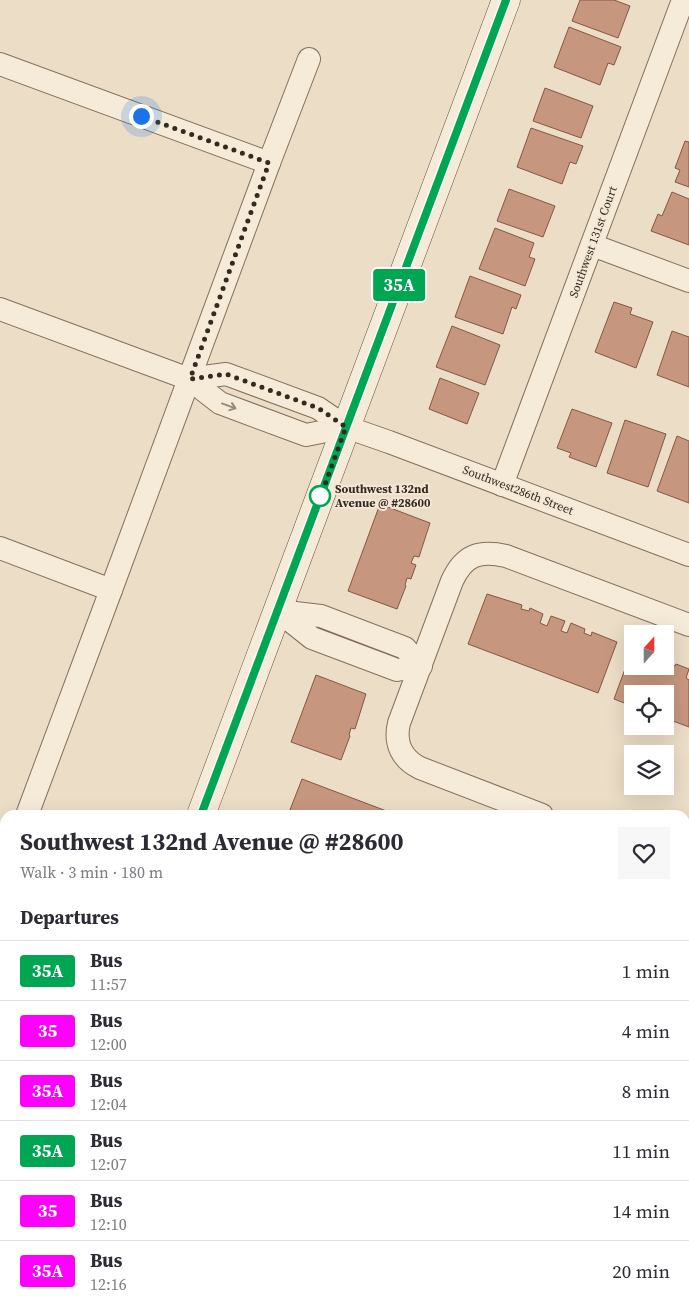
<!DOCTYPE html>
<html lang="en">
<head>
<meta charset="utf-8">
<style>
	:root { --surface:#fff; --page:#f7f7f7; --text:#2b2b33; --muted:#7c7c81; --line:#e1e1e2 }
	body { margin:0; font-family:"Source Serif 4",serif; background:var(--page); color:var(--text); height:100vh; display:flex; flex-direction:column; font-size:19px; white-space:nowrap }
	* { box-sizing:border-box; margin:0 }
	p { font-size:16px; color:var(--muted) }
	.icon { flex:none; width:28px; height:28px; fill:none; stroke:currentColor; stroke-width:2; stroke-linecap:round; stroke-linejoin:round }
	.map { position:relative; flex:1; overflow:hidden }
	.side { position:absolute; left:0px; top:810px; width:690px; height:500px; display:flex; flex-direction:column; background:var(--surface); border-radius:15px 15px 0 0; box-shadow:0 5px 20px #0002 }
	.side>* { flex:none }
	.badge { padding:0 10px; border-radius:4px; font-size:18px; line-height:32px }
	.needle { width:32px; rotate:21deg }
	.fabs { position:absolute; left:624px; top:625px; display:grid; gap:10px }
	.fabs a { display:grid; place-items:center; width:50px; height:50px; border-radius:0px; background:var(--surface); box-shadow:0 5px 20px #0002; font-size:25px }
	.you { position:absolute; width:25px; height:25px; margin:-12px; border:4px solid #fff; border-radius:50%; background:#1a73e8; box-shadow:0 0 0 8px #1a73e833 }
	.map>.badge { position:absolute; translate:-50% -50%; box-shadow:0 0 0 2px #fff }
	h2 { padding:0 20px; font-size:19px; line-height:45px }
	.round { display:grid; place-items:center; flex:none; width:52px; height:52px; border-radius:0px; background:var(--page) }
	.headline { display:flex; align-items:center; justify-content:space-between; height:85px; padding:0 20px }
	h1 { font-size:24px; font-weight:700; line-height:38px }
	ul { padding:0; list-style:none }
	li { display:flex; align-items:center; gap:15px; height:60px; padding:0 20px; border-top:1px solid var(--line) }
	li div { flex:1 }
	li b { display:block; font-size:19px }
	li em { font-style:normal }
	li .badge { min-width:55px; font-weight:700; text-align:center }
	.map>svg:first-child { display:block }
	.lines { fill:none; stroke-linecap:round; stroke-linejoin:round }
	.canal { stroke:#a7bfb6; stroke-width:24 }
	.building { fill:#c7967e; stroke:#835844 }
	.lane-casing { stroke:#856f5d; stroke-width:13 }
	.street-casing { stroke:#856f5d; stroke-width:24 }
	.secondary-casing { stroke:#675040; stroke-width:29 }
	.lane { stroke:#f6ebd8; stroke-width:11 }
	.street { stroke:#f6ebd8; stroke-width:22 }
	.secondary { stroke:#f6ebd8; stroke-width:28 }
	.oneway { stroke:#968a7c }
	.line-casing { stroke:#fff; stroke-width:11 }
	.line { stroke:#00a651; stroke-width:8 }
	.walk { stroke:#362920; stroke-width:5; stroke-dasharray:0 9 }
	.stop-dot { fill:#fff; stroke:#00a651; stroke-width:2.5 }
	.labels { text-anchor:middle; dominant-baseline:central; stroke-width:4; stroke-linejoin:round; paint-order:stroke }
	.street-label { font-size:12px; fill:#362920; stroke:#f3e8d5 }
	.stop-label { font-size:12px; font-weight:bold; fill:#362920; stroke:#f3e8d5; text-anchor:start }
</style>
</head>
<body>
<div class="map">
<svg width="689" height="1310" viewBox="0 0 689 1310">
	<rect width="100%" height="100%" fill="#ebddc6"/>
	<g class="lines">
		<g class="canal">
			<polyline points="0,1207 5,1209"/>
			<polyline points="540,1305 554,1310"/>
		</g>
	</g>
	<g class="building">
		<polygon points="580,0 614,0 630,6 618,38 572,21"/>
		<polygon points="569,27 621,47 614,65 608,63 600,85 554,67"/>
		<polygon points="545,88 593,106 581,138 533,121"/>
		<polygon points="531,128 583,146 576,164 570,162 562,184 517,167"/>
		<polygon points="685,141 689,142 689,187 675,182 680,170 675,168"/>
		<polygon points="509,189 555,206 543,237 497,221"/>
		<polygon points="672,192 689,199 689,245 651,231 658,214 662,216"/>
		<polygon points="495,228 534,243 529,257 535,259 525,286 479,269"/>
		<polygon points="470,276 521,295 516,309 512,307 503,334 455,317"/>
		<polygon points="614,302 632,308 630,314 653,322 636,368 595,352"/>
		<polygon points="452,326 500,345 485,385 436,367"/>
		<polygon points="672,331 689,337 689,387 657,375"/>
		<polygon points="440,378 479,393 467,424 429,409"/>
		<polygon points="572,409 612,423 596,467 569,457 571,453 557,448"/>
		<polygon points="625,420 666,434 648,487 607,473"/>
		<polygon points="677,436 689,441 689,503 657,491"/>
		<polygon points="380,504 430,523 419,557 414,556 411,563 416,565 411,579 407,578 405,585 406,586 397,609 348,591"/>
		<polygon points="487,594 522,605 521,609 529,611 530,608 543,614 540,623 547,626 551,616 565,621 561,631 567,633 571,623 585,629 584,633 591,636 592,632 617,642 598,693 468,644"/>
		<polygon points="632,650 632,666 665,666 665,659 668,660 667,664 675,666 676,664 689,669 686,678 689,680 689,727 665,718 665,694 632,694 632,706 614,699"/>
		<polygon points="316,675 366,694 355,729 351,728 349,735 350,736 341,760 291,742"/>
		<polygon points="302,779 397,815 288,815"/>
	</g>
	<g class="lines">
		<g class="lane-casing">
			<polyline id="lane" points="8,1310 10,1305"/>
		</g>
		<g class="street-casing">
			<g id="street">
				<polyline points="0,64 269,163 309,59"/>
				<polyline points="592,245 689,281"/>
				<polyline points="0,309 189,379 220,403 306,435 346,427"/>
				<polyline points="189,379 226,374 318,408 346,427 389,442 689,555"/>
				<polyline points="502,485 683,0"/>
				<polyline points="0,548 111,590 27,815"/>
				<polyline points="111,590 269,163"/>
				<polygon points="278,611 321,616 405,648 421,666 397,670 312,638"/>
				<path d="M542 815 420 768C402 759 394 744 399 723L452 581C464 555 479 550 506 556L689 625"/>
				<polyline points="685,869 689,870"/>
				<polyline points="0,887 5,874"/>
			</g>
		</g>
		<g class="secondary-casing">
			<g id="secondary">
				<polyline points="201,815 506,0"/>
				<polyline points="0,1022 5,1024"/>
				<polyline points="0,1057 5,1059"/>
				<polyline points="685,1295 689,1297"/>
			</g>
		</g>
		<use href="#lane" class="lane"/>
		<use href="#street" class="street"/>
		<use href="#secondary" class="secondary"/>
	</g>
	<defs><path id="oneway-shaft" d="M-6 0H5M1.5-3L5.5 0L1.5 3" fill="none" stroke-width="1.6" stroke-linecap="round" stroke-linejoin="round" transform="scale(1.25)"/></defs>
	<use class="oneway" href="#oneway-shaft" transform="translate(229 406) rotate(20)"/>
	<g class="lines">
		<g class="line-casing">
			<polyline id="line" points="201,815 506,0"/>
		</g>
		<use href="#line" class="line"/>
		<polyline class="walk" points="141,116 269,163 190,379 226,374 318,408 346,427 319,501 320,496"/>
	</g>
	<circle class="stop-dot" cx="320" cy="496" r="10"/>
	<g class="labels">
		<g class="street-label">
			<text transform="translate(593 242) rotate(-70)">Southwest 131st Court</text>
			<text transform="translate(518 490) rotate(21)">Southwest286th Street</text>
		</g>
		<g class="stop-label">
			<text x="335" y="489">Southwest 132nd<tspan x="335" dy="14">Avenue @ #28600</tspan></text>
		</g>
	</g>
</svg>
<div class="fabs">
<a><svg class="needle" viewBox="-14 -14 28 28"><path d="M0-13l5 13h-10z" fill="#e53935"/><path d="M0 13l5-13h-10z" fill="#7c7c81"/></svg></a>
<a><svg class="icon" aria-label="locate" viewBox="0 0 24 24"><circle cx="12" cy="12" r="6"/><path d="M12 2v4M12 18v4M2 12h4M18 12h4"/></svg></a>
<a><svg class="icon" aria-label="layers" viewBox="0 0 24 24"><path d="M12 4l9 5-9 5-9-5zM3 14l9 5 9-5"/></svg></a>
</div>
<div class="you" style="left:141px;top:116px"></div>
<b class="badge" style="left:399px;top:285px;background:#00a651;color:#fff">35A</b>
<section class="side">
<div class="headline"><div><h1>Southwest 132nd Avenue @ #28600</h1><p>Walk · 3 min · 180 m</p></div><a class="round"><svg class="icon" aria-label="heart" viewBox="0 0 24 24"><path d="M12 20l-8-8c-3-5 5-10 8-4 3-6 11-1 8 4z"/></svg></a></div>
<h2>Departures</h2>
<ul>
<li><span class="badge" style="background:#00a651;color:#fff">35A</span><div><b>Bus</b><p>11:57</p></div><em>1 min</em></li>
<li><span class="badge" style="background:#f0f;color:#fff">35</span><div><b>Bus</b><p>12:00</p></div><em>4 min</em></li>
<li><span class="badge" style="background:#f0f;color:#fff">35A</span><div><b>Bus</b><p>12:04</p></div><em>8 min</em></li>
<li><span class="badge" style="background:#00a651;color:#fff">35A</span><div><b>Bus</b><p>12:07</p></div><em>11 min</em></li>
<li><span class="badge" style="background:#f0f;color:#fff">35</span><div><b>Bus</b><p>12:10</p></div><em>14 min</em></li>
<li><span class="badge" style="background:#f0f;color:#fff">35A</span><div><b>Bus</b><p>12:16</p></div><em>20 min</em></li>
</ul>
</section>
</div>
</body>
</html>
